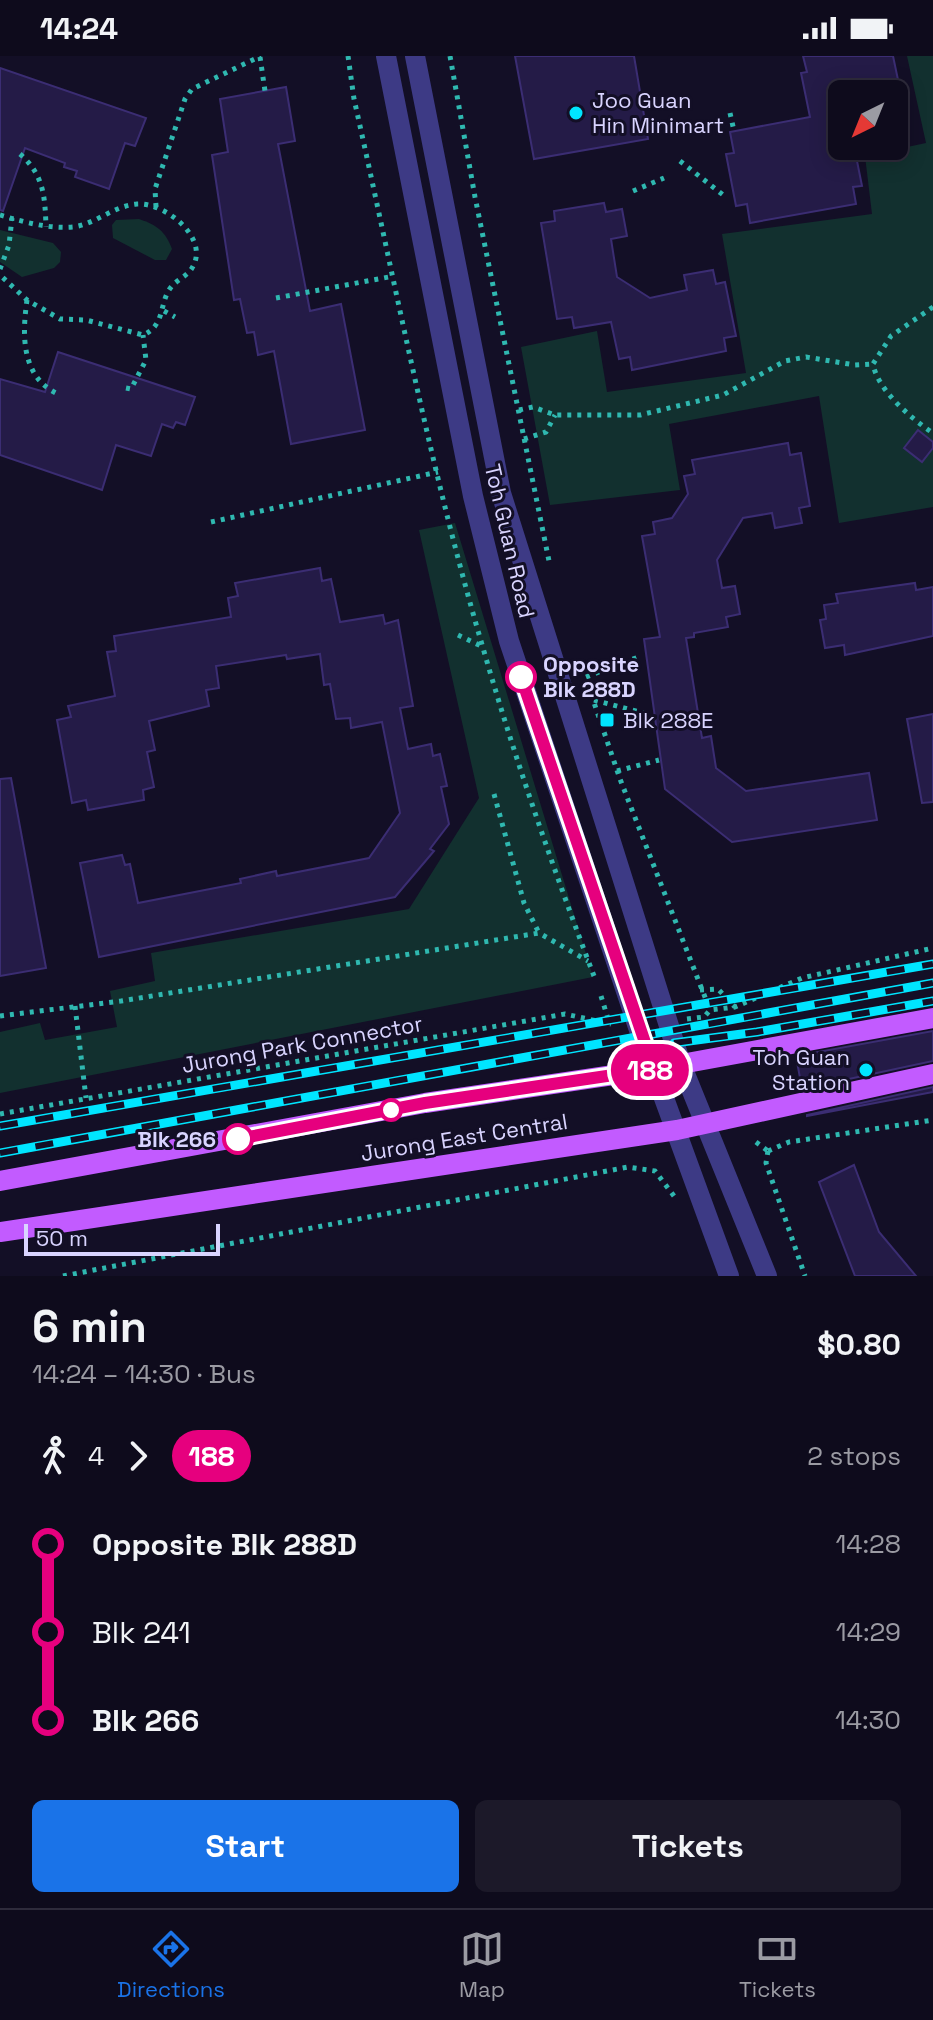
<!DOCTYPE html>
<html lang="en">
<head>
<meta charset="utf-8">
<style>
	:root { --surface:#0e0b1c; --page:#1c1929; --text:#f1f3f6; --muted:#9b9ba3; --line:#2e2b3b; --accent:#1a73e8 }
	body { margin:0; font-family:"Space Grotesk",sans-serif; background:var(--page); color:var(--text); height:100vh; display:flex; flex-direction:column; font-size:30px; white-space:nowrap }
	* { box-sizing:border-box; margin:0 }
	p { font-size:26px; color:var(--muted) }
	.icon { flex:none; width:44px; height:44px; fill:none; stroke:currentColor; stroke-width:2; stroke-linecap:round; stroke-linejoin:round }
	.map { position:relative; height:1220px; overflow:hidden }
	.panel { display:flex; flex-direction:column; background:var(--surface); flex:1 }
	.panel>* { flex:none }
	.badge { padding:0 16px; border-radius:26px; font-size:28px; line-height:52px }
	.needle { width:52px; rotate:223deg }
	.tools { position:absolute; left:828px; top:24px; display:grid; gap:16px }
	.tools a { display:grid; place-items:center; width:80px; height:80px; border-radius:12px; background:var(--surface); box-shadow:0 4px 20px #0003,0 0 0 2px var(--line); font-size:40px }
	.scale { position:absolute; left:24px; bottom:20px; width:196px; box-sizing:border-box; padding-left:8px; border:4px solid #d9d4ff; border-top:0; font-size:22px; line-height:28px; white-space:nowrap; color:#d9d4ff; -webkit-text-stroke:6px #130f26; paint-order:stroke }
	.map>.badge { position:absolute; translate:-50% -50%; box-shadow:0 0 0 4px #fff }
	.legs { display:flex; align-items:center; gap:12px; height:88px; padding:0 32px; font-size:26px }
	.legs p { margin-inline-start:auto }
	.head { display:flex; align-items:center; justify-content:space-between; height:136px; padding:0 32px }
	h1 { font-size:44px; font-weight:600; line-height:60px }
	.action { display:flex; gap:16px; margin-top:auto; padding:16px 32px }
	.action a { flex:1; height:92px; border-radius:12px; background:var(--accent); color:#fff; font-size:32px; font-weight:600; line-height:92px; text-align:center }
	.action a+a { background:var(--page); color:var(--text) }
	ul { padding:0 32px; list-style:none }
	li { display:flex; align-items:center; gap:28px; height:88px; font-size:30px }
	li i { display:grid; place-items:center; width:12px; height:100%; margin:0 10px; background:currentColor }
	li i::after { content:''; width:20px; height:20px; margin:-10px; border:6px solid; border-radius:50%; background:var(--surface) }
	li p { margin-inline-start:auto }
	li:first-child i { background:linear-gradient(#0000 50%,currentColor 0) }
	li:last-child i { background:linear-gradient(currentColor 50%,#0000 0) }
	.status { display:flex; justify-content:space-between; align-items:center; height:56px; padding:0 40px; background:var(--surface); direction:ltr }
	.status svg { height:22px; fill:currentColor }
	.tab-bar { display:flex; justify-content:space-around; align-items:center; height:112px; border-top:2px solid var(--line); background:var(--surface); font-size:22px; color:var(--muted) }
	.tab-bar a { display:grid; justify-items:center; gap:4px }
	.tab-bar .active { color:var(--accent) }
	.map>svg:first-child { display:block }
	.green { fill:#12302f }
	.building { fill:#241b47; stroke:#3b2d73; stroke-width:2 }
	.lines { fill:none; stroke-linecap:round; stroke-linejoin:round }
	.path { stroke:#2fb8b0; stroke-width:5; stroke-dasharray:4 6; stroke-linecap:butt }
	.minor { stroke:#3d3a85; stroke-width:20 }
	.major { stroke:#c25bff; stroke-width:20 }
	.rail-casing { stroke:#00e5ff; stroke-width:9 }
	.rail { stroke:#130f26; stroke-width:6; stroke-dasharray:18; stroke-linecap:butt }
	.line-1-casing { stroke:#fff; stroke-width:18 }
	.line-1 { stroke:#e6007e; stroke-width:12 }
	.poi-dot { fill:#00e5ff; stroke:#130f26; stroke-width:3 }
	.stop-1-dot { fill:#fff; stroke:#e6007e; stroke-width:4 }
	.labels { text-anchor:middle; dominant-baseline:central; stroke-width:6; stroke-linejoin:round; paint-order:stroke }
	.poi-label { font-size:22px; fill:#d9d4ff; stroke:#130f26; text-anchor:start }
	.street-label { font-size:22px; fill:#d9d4ff; stroke:#130f26 }
	.stop-label { font-size:22px; font-weight:bold; fill:#d9d4ff; stroke:#130f26; text-anchor:start }
</style>
</head>
<body>
<div class="status"><b>14:24</b><svg viewBox="0 0 49 12"><path d="M0 12V9h3v3zM5 12V6h3v6zM10 12V3h3v9zM15 12V0h3v12zM26 1h20v11H26zM47 4h2v5h-2z"/></svg></div>
<div class="map">
<svg width="933" height="1220" viewBox="0 0 933 1220">
	<rect width="100%" height="100%" fill="#130f26"/>
	<g class="green">
		<polygon points="907,0 933,0 933,451 839,467 819,340 669,368 680,434 550,449 521,291 597,275 607,336 746,317 722,178 872,158 865,100 926,87"/>
		<path d="M139 163C157 169 165 175 172 193L166 204H155L113 182 112 169 116 164Z"/>
		<polygon points="0,174 53,187 61,196 60,206 54,212 22,221 0,206"/>
		<polygon points="455,467 593,921 0,1037 0,976 40,967 45,984 117,971 110,935 155,925 151,897 409,853 479,742 419,474"/>
	</g>
	<g class="building">
		<polygon points="515,0 634,0 648,83 534,103"/>
		<polygon points="803,0 893,0 901,38 842,38 842,90 854,90 862,130 853,131 856,148 750,167 747,148 736,150 726,98 734,97 730,76 810,61 801,17 807,16"/>
		<polygon points="0,12 146,62 135,90 125,87 109,133 75,121 77,115 64,111 65,107 25,92 3,155 0,154"/>
		<polygon points="286,31 295,85 278,88 310,255 341,248 365,374 291,388 274,295 258,299 254,276 247,277 240,243 234,244 212,99 228,96 220,43"/>
		<polygon points="604,147 606,156 622,153 627,180 611,183 617,221 650,242 687,234 684,219 713,214 716,228 725,226 736,280 724,282 726,295 632,314 630,301 619,303 611,266 574,272 572,261 557,263 541,167 555,165 554,155"/>
		<polygon points="58,296 195,341 185,369 176,366 173,372 162,368 151,400 116,389 102,434 0,399 0,323 45,336"/>
		<polygon points="918,374 933,386 933,392 922,406 904,392"/>
		<polygon points="788,387 790,399 801,397 810,450 799,452 802,467 775,472 772,457 743,462 717,504 722,532 735,530 740,558 726,561 728,571 694,577 694,581 686,582 702,682 711,680 716,712 746,735 869,717 877,764 732,786 665,733 644,583 660,581 642,480 655,478 653,466 672,462 688,438 684,420 695,418 692,404"/>
		<polygon points="320,512 322,525 331,523 340,566 383,559 385,568 398,564 413,650 400,652 408,693 431,688 433,700 440,698 447,730 441,731 449,768 430,793 434,795 395,841 99,901 80,807 122,799 125,809 130,808 138,847 241,827 240,823 276,815 277,820 369,802 400,757 382,666 351,672 350,662 336,663 330,628 324,629 320,598 287,603 286,599 216,610 219,632 206,634 209,650 149,665 155,694 147,696 154,731 143,734 144,744 88,754 86,744 72,747 57,664 71,661 68,650 115,640 107,596 116,595 114,580 231,561 228,542 238,540 235,527"/>
		<polygon points="915,527 916,534 933,531 933,580 845,599 844,589 825,592 820,564 826,563 824,549 838,547 836,538"/>
		<polygon points="933,658 933,746 922,747 907,663"/>
		<polygon points="11,722 46,912 0,920 0,723"/>
		<polygon points="933,975 933,1005 802,1033 796,1000"/>
		<polygon points="933,1031 933,1036 807,1060 807,1059"/>
		<polygon points="854,1109 879,1176 916,1220 855,1220 819,1126"/>
	</g>
	<g class="lines">
		<g class="path">
			<path d="M348 0 354 43C395 226 430 412 483 592 515 703 553 812 594 920"/>
			<polyline points="450,0 475,141 549,505"/>
			<polyline points="260,1 265,35"/>
			<polyline points="730,57 734,75"/>
			<path d="M20 98C44 119 45 141 46 171"/>
			<polyline points="680,105 727,142"/>
			<polyline points="633,135 664,122"/>
			<polyline points="156,151 155,133 185,43 192,33 261,0"/>
			<path d="M0 159C24 166 48 173 73 171 96 168 113 150 137 148 164 146 211 182 192 212 188 219 179 223 173 229 158 244 167 269 143 279L86 264 60 263 27 244 0 219"/>
			<polyline points="0,213 9,189 12,162"/>
			<polyline points="276,242 394,220"/>
			<path d="M27 244C22 279 21 321 58 338"/>
			<path d="M933 251 891 280 873 308C878 335 912 363 933 377"/>
			<polyline points="164,255 175,261"/>
			<polyline points="126,332 131,333 146,304 143,279"/>
			<polyline points="519,354 533,351 555,359 640,359 723,339 785,305 806,301 855,309 873,308"/>
			<polyline points="524,383 546,376 555,359"/>
			<polyline points="211,466 438,416"/>
			<polyline points="458,579 481,590"/>
			<polyline points="586,621 641,600"/>
			<polyline points="588,629 620,723 710,954"/>
			<polyline points="594,644 651,659"/>
			<polyline points="617,715 659,704"/>
			<polyline points="494,738 524,847 539,877"/>
			<polyline points="700,934 718,933 735,951"/>
			<polyline points="601,940 609,966"/>
			<polyline points="75,950 86,1042"/>
			<polyline points="0,960 121,945 539,877 588,905"/>
			<polyline points="687,963 704,961 710,954 735,951 802,922 933,892"/>
			<polyline points="0,1058 565,958 611,968"/>
			<polyline points="756,1086 768,1095"/>
			<polyline points="768,1095 789,1086 933,1064"/>
			<polyline points="768,1095 766,1107 805,1220"/>
			<polyline points="63,1220 628,1111 655,1115 674,1140"/>
		</g>
		<g class="minor">
			<polyline points="386,0 473,440 509,585 638,971 729,1220"/>
			<polyline points="415,0 501,437 681,1008 767,1220"/>
		</g>
		<g class="major">
			<polyline points="0,1125 425,1047 654,1013 933,962"/>
			<polyline points="0,1176 677,1074 933,1018"/>
		</g>
		<g class="rail-casing">
			<g id="rail">
				<polyline points="674,987 757,976 933,945"/>
				<polyline points="0,1070 933,908"/>
				<polyline points="0,1097 933,927"/>
			</g>
		</g>
		<use href="#rail" class="rail"/>
	</g>
	<g class="lines">
		<g class="line-1-casing">
			<polyline id="line-1" points="238,1083 425,1047 654,1013 521,621"/>
		</g>
		<use href="#line-1" class="line-1"/>
	</g>
	<g class="poi-dot">
		<circle cx="576" cy="57" r="8"/>
		<rect x="599" y="656" width="16" height="16" rx="4"/>
		<circle cx="866" cy="1014" r="8"/>
	</g>
	<g class="stop-1-dot">
		<circle cx="521" cy="621" r="14"/>
		<circle cx="391" cy="1054" r="10"/>
		<circle cx="238" cy="1083" r="14"/>
	</g>
	<g class="labels">
		<g class="poi-label">
			<text x="592" y="44">Joo Guan<tspan x="592" dy="25">Hin Minimart</tspan></text>
			<text x="623" y="664">Blk 288E</text>
			<text x="850" y="1001" text-anchor="end">Toh Guan<tspan x="850" dy="25">Station</tspan></text>
		</g>
		<g class="street-label">
			<text transform="translate(510 485) rotate(77)">Toh Guan Road</text>
			<text transform="translate(302 988) rotate(-10)">Jurong Park Connector</text>
			<text transform="translate(464 1081) rotate(-9)">Jurong East Central</text>
		</g>
		<g class="stop-label">
			<text x="543" y="608">Opposite<tspan x="543" dy="25">Blk 288D</tspan></text>
			<text x="216" y="1083" text-anchor="end">Blk 266</text>
		</g>
	</g>
</svg>
<div class="tools">
<a><svg class="needle" viewBox="-14 -14 28 28"><path d="M0-13l5 13h-10z" fill="#e53935"/><path d="M0 13l5-13h-10z" fill="#9b9ba3"/></svg></a>
</div>
<div class="scale">50 m</div>
<b class="badge" style="left:650px;top:1014px;background:#e6007e;color:#fff">188</b>
</div>
<section class="panel">
<div class="head"><div><h1>6 min</h1><p>14:24 – 14:30 · Bus</p></div><b>$0.80</b></div>
<div class="legs"><svg class="icon" aria-label="walk" viewBox="0 0 24 24"><circle cx="13" cy="4" r="2"/><path d="M13 8l-2 6 4 7M11 14l-3 7M7 12l3-4h3l4 4"/></svg>4<svg class="icon" aria-label="forward" viewBox="0 0 24 24"><path d="M9 5l7 7-7 7"/></svg><b class="badge" style="background:#e6007e;color:#fff">188</b><p>2 stops</p></div>
<ul>
<li><i style="color:#e6007e"></i><b>Opposite Blk 288D</b><p>14:28</p></li>
<li><i style="color:#e6007e"></i><span>Blk 241</span><p>14:29</p></li>
<li><i style="color:#e6007e"></i><b>Blk 266</b><p>14:30</p></li>
</ul>
<div class="action"><a>Start</a><a>Tickets</a></div>
</section>
<nav class="tab-bar">
<a class="active"><svg class="icon" aria-label="directions" viewBox="0 0 24 24"><path d="M12 3l9 9-9 9-9-9zM9 14v-3h6M13 9l2 2-2 2"/></svg>Directions</a>
<a><svg class="icon" aria-label="map" viewBox="0 0 24 24"><path d="M3 6l6-2 6 2 6-2v14l-6 2-6-2-6 2zM9 4v14M15 6v14"/></svg>Map</a>
<a><svg class="icon" aria-label="tickets" viewBox="0 0 24 24"><path d="M3 7h18v10H3zM15 7v10"/></svg>Tickets</a>
</nav>
</body>
</html>
